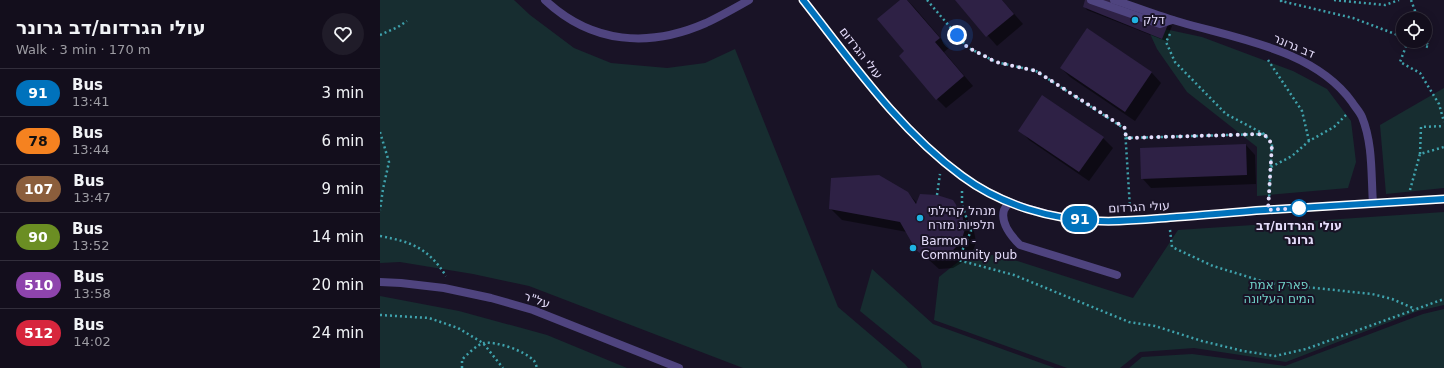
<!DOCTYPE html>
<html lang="en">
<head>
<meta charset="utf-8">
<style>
	:root { --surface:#130e1c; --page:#201c29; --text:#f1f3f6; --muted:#9d9ca3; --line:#322e3b }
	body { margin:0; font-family:"DejaVu Sans",Heebo,sans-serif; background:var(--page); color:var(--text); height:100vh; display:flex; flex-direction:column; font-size:15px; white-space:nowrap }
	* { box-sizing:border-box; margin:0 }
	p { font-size:13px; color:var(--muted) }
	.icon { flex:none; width:22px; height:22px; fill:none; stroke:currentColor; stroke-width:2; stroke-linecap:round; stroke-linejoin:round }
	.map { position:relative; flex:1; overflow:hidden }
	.details { display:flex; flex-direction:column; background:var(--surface); width:380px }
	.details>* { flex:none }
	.badge { padding:0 8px; border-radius:13px; font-size:14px; line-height:26px }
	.tools { position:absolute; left:1016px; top:12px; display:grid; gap:8px }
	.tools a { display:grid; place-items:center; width:36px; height:36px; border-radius:50%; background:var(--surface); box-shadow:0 2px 10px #0003,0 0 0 1px var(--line); font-size:20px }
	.you { position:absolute; width:20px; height:20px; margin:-10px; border:3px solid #fff; border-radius:50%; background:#1a73e8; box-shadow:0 0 0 6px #1a73e833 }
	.map>.badge { position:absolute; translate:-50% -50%; box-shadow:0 0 0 2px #fff }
	.round { display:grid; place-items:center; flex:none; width:42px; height:42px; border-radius:21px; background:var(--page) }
	.summary { display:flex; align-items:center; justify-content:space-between; height:68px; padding:0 16px }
	h1 { font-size:19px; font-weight:700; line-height:30px }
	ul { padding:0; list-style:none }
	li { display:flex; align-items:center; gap:12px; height:48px; padding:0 16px; border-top:1px solid var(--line) }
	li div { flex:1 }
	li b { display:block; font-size:15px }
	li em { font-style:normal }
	li .badge { min-width:44px; font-weight:700; text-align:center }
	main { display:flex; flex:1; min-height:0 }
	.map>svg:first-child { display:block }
	.green { fill:#172d30 }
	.shadow { fill:#0007 }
	.building { fill:#2e2145 }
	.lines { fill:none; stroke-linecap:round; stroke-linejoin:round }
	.path { stroke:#3fa2ac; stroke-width:2.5; stroke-dasharray:2 3; stroke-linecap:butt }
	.service { stroke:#4f447f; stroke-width:8 }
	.minor { stroke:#4f447f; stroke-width:8 }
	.tertiary { stroke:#4f447f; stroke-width:8 }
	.line-casing { stroke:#fff; stroke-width:9 }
	.line { stroke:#0072bc; stroke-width:6 }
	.walk { stroke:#e5ddfb; stroke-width:4; stroke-dasharray:0 7.2 }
	.poi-dot { fill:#20b3e3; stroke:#191326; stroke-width:1.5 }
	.stop-dot { fill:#fff; stroke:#0072bc; stroke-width:2 }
	.labels { text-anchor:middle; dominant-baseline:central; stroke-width:4; stroke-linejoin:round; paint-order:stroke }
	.poi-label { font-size:12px; fill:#e5ddfb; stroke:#191326; text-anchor:start }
	.street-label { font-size:12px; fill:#e5ddfb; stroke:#191326 }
	.stop-label { font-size:12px; font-weight:bold; fill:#e5ddfb; stroke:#191326 }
	.park-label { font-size:12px; fill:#71d3c9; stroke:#191326 }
</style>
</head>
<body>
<main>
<section class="details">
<div class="summary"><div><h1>עולי הגרדום/דב גרונר</h1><p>Walk · 3 min · 170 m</p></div><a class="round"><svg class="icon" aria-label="heart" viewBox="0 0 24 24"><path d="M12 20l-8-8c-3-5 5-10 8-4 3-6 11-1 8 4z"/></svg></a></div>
<ul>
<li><span class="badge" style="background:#0072bc;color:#fff">91</span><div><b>Bus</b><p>13:41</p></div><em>3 min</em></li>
<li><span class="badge" style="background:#f58220;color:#111">78</span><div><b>Bus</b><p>13:44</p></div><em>6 min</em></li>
<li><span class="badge" style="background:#8b5e3c;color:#fff">107</span><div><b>Bus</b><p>13:47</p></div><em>9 min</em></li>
<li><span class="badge" style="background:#6b8e23;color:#fff">90</span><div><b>Bus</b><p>13:52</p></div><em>14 min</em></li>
<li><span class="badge" style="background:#8e44ad;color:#fff">510</span><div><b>Bus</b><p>13:58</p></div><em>20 min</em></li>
<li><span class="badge" style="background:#d7263d;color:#fff">512</span><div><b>Bus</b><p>14:02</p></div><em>24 min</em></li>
</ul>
</section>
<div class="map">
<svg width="1064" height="368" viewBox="0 0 1064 368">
	<rect width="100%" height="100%" fill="#191326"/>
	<g class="green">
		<polygon points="0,0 134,0 150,15 194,48 231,63 287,68 325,63 355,49 458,307 525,364 528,368 363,368 149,286 93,274 20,262 0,263"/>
		<polygon points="766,25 822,37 913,71 947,89 971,121 976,162 968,188 877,196 877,147 807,92 777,49"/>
		<polygon points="1064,88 1064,188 1006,194 1000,125"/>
		<polygon points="1064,212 1064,305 1038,311 906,362 814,348 760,352 740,368 687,368 554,320 559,277 594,249 600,254 622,256 753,298 798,230"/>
		<polygon points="492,269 553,324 675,368 542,368 540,360 480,311"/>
		<polygon points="0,296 79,311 167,335 247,368 0,368"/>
		<polygon points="1064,309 1064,368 749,368 762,357 812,354 905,366 1043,314"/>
	</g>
	<g class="shadow">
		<polygon points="522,0 527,0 534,7 569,48 564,52 593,86 566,108 557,99 526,51"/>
		<polygon points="576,0 622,0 643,24 617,46"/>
		<polygon points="706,0 727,0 788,22 792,26 786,41 707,10 704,6"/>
		<polygon points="708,29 772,73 781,83 755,121 690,77 681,68"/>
		<polygon points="640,130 723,138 733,148 709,181 649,140"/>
		<polygon points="866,145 875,155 876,184 771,188 762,178"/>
		<polygon points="527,192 537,203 572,201 584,213 593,226 596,242 592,254 583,262 573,268 559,269 537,249 527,232 462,220 450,208"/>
	</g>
	<g class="building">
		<polygon points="520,0 527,0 560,38 555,42 584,76 556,100 519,56 524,51 497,19"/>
		<polygon points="575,0 622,0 634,14 606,37"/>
		<polygon points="705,0 730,0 789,22 782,39 703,7"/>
		<polygon points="707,28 772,72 745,112 680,68"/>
		<polygon points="662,95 724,137 699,172 638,131"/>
		<polygon points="866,144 867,175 761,179 760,148"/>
		<polygon points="499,175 528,192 536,204 540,194 557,195 573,200 582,214 585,229 581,242 572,251 561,256 546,258 536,250 520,222 449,209 451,178"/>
	</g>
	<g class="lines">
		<g class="path">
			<polyline points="547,0 587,47 616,62 656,71 745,129 750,208"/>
			<polyline points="902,0 901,1 973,18 1023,37"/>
			<polyline points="954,0 1005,5 1019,0"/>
			<polyline points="1031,0 1038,19"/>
			<polyline points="790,34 786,42 795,62 846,114 884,134 892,144 889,198"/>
			<polyline points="0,35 18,27 27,21"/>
			<polyline points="1045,38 1048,46"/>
			<polyline points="1028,41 1020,62 1040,73 1059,104 1064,122"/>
			<polyline points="1032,41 1048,47"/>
			<polyline points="888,60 922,111 929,141"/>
			<polyline points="0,132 9,162 3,189 0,210"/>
			<polyline points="746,138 883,134"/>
			<polyline points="1040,154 1041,127 1064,126"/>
			<polyline points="891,167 912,156 929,141 954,127 966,115"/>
			<polyline points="1030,190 1040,154 1064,147"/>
			<polyline points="582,191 582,205 591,231 578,260 634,275 749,322 775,326 822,341 863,351 895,356 926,349 1064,299"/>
			<polyline points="557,195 560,174"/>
			<polyline points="790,230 792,247 833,266 888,283 992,294 1012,299 1035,309"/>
			<path d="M0 236C32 242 48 248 66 276"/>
			<polyline points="0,315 49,318 78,328 103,343 123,368"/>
			<path d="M82 368V360C86 355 98 344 104 343 116 341 145 351 153 360 155 361 156 365 157 368"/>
		</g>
		<g class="service">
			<polyline points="711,0 780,24 792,20"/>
			<path d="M629 202C628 204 625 208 624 210 620 223 632 237 640 245L737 275"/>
		</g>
		<g class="minor">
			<path d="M165 0C212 44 269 48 326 23 341 16 355 8 369 0"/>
			<path d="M734 0C756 7 778 16 800 22 858 39 935 50 972 102 975 107 980 112 982 117 993 144 991 175 993 204"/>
		</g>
		<g class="tertiary">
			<path d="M423 0C472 62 518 129 582 176 622 205 672 219 720 221 746 222 771 219 797 217 826 215 855 212 885 210 944 206 1004 203 1064 199"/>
			<polyline points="0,282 21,283 64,288 111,298 153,310 299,368"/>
		</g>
	</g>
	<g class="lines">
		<g class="line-casing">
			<path id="line" d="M423 0C472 62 518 129 582 176 621 205 672 220 720 221 746 222 771 219 797 217 826 215 855 212 885 210 944 206 1004 203 1064 199"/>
		</g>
		<use href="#line" class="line"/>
		<polyline class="walk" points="577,35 587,47 616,62 656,71 745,128 746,138 884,134 892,144 888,210 919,208"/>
	</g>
	<g class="poi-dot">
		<circle cx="755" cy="20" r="4"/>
		<circle cx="540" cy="218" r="4"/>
		<circle cx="533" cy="248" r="4"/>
	</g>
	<circle class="stop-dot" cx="919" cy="208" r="8"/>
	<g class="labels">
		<g class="poi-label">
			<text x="763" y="20">דלק</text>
			<text x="548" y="211">מנהל קהילתי<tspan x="548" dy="14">תלפיות מזרח</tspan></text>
			<text x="541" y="241">Barmon -<tspan x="541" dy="14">Community pub</tspan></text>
		</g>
		<g class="street-label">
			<text transform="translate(914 46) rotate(23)">דב גרונר</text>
			<text transform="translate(481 53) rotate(52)">עולי הגרדום</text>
			<text transform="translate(759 207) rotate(-3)">עולי הגרדום</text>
			<text transform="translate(157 300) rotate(19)">על"ר</text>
		</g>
		<g class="stop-label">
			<text x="919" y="226">עולי הגרדום/דב<tspan x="919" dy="14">גרונר</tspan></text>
		</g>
		<g class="park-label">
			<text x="899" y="285">פארק אמת<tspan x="899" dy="14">המים העליונה</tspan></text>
		</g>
	</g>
</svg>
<div class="tools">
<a><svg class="icon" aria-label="locate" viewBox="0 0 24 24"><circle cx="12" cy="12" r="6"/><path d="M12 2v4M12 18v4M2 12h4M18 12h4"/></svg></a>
</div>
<div class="you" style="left:577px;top:35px"></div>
<b class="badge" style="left:700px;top:219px;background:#0072bc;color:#fff">91</b>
</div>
</main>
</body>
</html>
